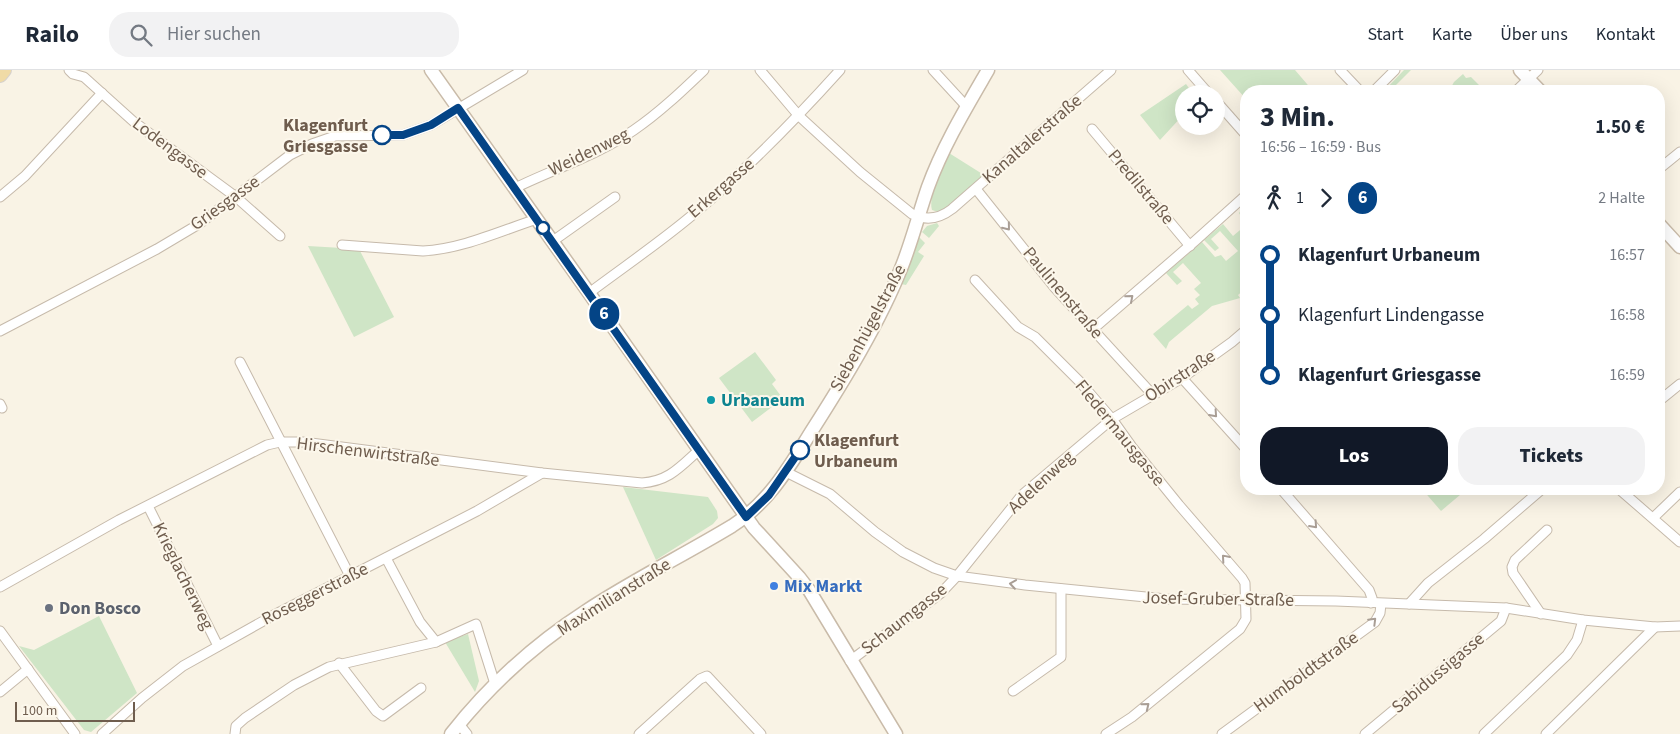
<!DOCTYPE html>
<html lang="de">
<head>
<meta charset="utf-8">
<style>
	:root { --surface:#fff; --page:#f2f2f3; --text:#1f2937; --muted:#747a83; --line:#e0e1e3; --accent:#111827 }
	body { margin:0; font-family:"Source Sans 3",sans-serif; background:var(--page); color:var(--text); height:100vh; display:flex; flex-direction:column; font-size:19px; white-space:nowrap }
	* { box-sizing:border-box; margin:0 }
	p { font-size:16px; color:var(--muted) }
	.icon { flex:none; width:28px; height:28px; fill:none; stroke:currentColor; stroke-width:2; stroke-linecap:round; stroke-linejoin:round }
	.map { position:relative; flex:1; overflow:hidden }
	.sheet { position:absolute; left:1240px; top:15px; width:425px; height:410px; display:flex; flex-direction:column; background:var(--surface); border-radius:20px; box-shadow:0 5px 20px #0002 }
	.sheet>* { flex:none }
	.badge { padding:0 10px; border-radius:16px; font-size:18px; line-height:32px }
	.tools { position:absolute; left:1175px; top:15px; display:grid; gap:10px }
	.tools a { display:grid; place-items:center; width:50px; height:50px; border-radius:50%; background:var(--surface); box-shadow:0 5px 20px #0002; font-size:25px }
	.scale { position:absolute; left:15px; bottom:12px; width:120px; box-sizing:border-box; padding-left:5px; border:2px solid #6f5d4e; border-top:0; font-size:14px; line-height:18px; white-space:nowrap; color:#6f5d4e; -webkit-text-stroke:4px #fcf7eb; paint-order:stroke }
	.map>.badge { position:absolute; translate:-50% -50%; box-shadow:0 0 0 2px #fff }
	.legs { display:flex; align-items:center; gap:8px; height:55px; padding:0 20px; font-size:16px }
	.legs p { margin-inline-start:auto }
	.head { display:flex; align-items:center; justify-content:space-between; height:85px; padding:0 20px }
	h1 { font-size:28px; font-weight:800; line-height:38px }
	.button { display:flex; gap:10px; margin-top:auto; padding:10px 20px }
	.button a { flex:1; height:58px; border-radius:20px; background:var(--accent); color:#fff; font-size:20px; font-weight:800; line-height:58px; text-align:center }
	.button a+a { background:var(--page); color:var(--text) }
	ul { padding:0 20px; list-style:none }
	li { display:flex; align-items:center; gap:18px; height:60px; font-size:19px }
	li i { display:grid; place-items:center; width:8px; height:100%; margin:0 6px; background:currentColor }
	li i::after { content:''; width:12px; height:12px; margin:-6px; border:4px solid; border-radius:50%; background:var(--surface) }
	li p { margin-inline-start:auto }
	li:first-child i { background:linear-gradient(#0000 50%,currentColor 0) }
	li:last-child i { background:linear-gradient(currentColor 50%,#0000 0) }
	header { display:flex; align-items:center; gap:30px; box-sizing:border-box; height:70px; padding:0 25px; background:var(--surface); border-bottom:1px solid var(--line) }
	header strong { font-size:24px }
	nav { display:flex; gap:28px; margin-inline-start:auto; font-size:18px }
	.search { width:350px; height:45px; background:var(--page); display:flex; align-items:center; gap:12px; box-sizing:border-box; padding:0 18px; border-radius:20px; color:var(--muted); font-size:19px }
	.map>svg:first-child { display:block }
	.green { fill:#cfe5c6 }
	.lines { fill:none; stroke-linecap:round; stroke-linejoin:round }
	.street-casing { stroke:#c6baab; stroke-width:11 }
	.secondary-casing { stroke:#c9bba9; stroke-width:15 }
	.primary-casing { stroke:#d7d2cd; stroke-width:16 }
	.street { stroke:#fff; stroke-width:9 }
	.secondary { stroke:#fff; stroke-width:12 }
	.primary { stroke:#f0dba6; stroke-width:14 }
	.oneway { stroke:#a99e95 }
	.line-1-casing { stroke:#fff; stroke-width:11 }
	.line-1 { stroke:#044486; stroke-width:8 }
	.stop-1-dot { fill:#fff; stroke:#044486; stroke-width:2.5 }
	.culture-dot { fill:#0f9aa8; stroke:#fcf7eb; stroke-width:2 }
	.shop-dot { fill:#3f7fe0; stroke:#fcf7eb; stroke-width:2 }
	.worship-dot { fill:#6b7280; stroke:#fcf7eb; stroke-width:2 }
	.labels { text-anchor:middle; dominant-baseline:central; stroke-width:4; stroke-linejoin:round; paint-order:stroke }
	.stop-label { font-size:18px; font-weight:bold; fill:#6f5d4e; stroke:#fcf7eb; text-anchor:end }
	.street-label { font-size:18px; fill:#6f5d4e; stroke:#fcf7eb }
	.culture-label { font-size:18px; font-weight:bold; fill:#0d838f; stroke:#fcf7eb; text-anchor:start }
	.shop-label { font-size:18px; font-weight:bold; fill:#366cbe; stroke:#fcf7eb; text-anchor:start }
	.worship-label { font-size:18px; font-weight:bold; fill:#5b616d; stroke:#fcf7eb; text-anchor:start }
</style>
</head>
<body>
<header>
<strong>Railo</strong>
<div class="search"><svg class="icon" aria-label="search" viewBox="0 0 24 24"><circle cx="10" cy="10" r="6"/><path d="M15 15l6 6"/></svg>Hier suchen</div>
<nav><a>Start</a><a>Karte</a><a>Über uns</a><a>Kontakt</a></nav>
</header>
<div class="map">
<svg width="1680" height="664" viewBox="0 0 1680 664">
	<rect width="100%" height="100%" fill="#f9f3e5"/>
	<g class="green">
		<polygon points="1220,0 1295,0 1313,21 1246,21 1246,29"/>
		<polygon points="1404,0 1411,0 1390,21 1384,21"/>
		<polygon points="1463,4 1466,8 1471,7 1480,16 1474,21 1449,21 1454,12"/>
		<polygon points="1186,14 1193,24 1184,24 1184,44 1160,70 1140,45"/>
		<path d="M949 83 984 105 945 139 938 142 932 140C928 125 943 97 949 83Z"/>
		<polygon points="1246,135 1246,218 1238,225 1240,228 1212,236 1169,272 1166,279 1153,264 1188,235 1192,239 1199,234 1195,229 1200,225 1194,219 1201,213 1183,193 1173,202 1182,211 1177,215 1166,203 1202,172 1215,187 1221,185 1226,191 1238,181 1220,161 1211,169 1219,178 1215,181 1204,170 1223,154 1233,166 1246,155 1239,143"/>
		<polygon points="937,153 939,156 929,168 922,162 927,156"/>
		<polygon points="919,167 925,173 918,182 924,186 906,215 901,214"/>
		<polygon points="308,176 359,179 394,247 354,267"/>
		<polygon points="755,282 776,310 772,314 781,326 784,325 785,327 752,352 719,308"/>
		<polygon points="623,417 708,427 717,441 718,448 713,454 656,490"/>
		<polygon points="1422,419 1467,419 1441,441"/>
		<polygon points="99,546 137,623 91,662 84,660 19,576 34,580"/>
		<polygon points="468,564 479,611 475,622 445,572"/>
	</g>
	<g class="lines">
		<g class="street-casing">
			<g id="street">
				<polyline points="69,0 73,4 84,7 134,52 236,127 280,166"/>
				<path d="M760 0 799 46 860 102 912 144C926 151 939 149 952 139L1111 0"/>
				<polyline points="933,0 967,37"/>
				<polyline points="1188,0 1209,24"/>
				<polyline points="1340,0 1360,21"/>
				<polyline points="1374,21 1395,0"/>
				<polyline points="1516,21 1538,0"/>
				<polyline points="1216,31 1246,65"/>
				<polyline points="1092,59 1190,176"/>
				<polyline points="1659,99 1680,82"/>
				<path d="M515 118C554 99 598 85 634 60 659 43 682 21 704 0"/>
				<polyline points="976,119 1055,218 1153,325"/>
				<polyline points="0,127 25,106 102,23"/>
				<polyline points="553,171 615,127"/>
				<path d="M342 175 423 181C462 179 500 161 537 149"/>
				<polyline points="975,210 1018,257 1035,267 1080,312 1112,349 1132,377 1179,435 1242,508 1245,513 1246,549 1240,559 1132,647 1106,664"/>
				<path d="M589 223C625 196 662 171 696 142 748 98 795 50 840 0"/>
				<polyline points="1093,259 1195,171 1246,125"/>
				<polyline points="0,261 157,179 199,154 290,85 312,74 335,66 403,65 431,55 523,0"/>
				<polyline points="240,292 350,506"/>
				<polyline points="1182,308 1246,379"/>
				<polyline points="1659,331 1680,314"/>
				<polyline points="0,334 2,338"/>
				<polyline points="786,402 830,424 875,462 903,482 934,498 957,506 1025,515 1166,529 1336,531 1506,538 1583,550 1655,557 1680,556"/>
				<polyline points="1281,419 1369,520 1372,528 1371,533"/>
				<polyline points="1619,419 1680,472"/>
				<polyline points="148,436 218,576"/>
				<polyline points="1653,448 1680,422"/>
				<polyline points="386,488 420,552 436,572"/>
				<path d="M0 517 119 450 267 375 280 372H303L542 403 642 413C669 411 680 397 699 380"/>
				<polyline points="1409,534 1428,513 1484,469 1542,419"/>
				<polyline points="1541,544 1513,503 1512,497 1515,490 1547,460"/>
				<polyline points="0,561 75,664"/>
				<polyline points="850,591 941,523 957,506 1022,425 1112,349 1182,308 1232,272 1246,260"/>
				<polyline points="339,593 376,641 383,646 421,618"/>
				<polyline points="1013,621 1061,587 1061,519"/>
				<polyline points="0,622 28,599"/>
				<polyline points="459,654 467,664"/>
				<polyline points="102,664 142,628 183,596 274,545 477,441 542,403"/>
				<polyline points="235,664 236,656 245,648 294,615 329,597 436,572 476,554 495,614"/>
				<polyline points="639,664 700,609 707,606 761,664"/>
				<polyline points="1222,664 1375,552 1380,543 1381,534"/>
				<polyline points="1365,664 1501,551 1506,538"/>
				<polyline points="1484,664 1567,585 1577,570 1583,550"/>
				<polyline points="1546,664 1655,557"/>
			</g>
		</g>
		<g class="secondary-casing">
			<g id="secondary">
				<polyline points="431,0 589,223 754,458 799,507 809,520 896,664"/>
				<polyline points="1520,0 1540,21"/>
				<polyline points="1659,154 1680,177"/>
				<path d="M451 664C488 617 535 574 586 541 633 510 684 485 732 456 769 432 788 399 811 362 843 312 880 252 902 196 912 171 919 143 928 117 943 76 966 38 988 0"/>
			</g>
		</g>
		<g class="primary-casing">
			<polyline id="primary" points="0,5 4,0"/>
		</g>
		<use href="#street" class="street"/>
		<use href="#secondary" class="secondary"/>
		<use href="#primary" class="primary"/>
	</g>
	<defs><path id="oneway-chevron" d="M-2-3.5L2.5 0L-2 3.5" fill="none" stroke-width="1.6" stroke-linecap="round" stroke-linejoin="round" transform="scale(1.25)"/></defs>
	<g class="oneway">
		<use href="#oneway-chevron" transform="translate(1007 157) rotate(51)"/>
		<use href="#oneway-chevron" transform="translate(1130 228) rotate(-41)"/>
		<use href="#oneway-chevron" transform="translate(1214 344) rotate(48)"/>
		<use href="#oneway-chevron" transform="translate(1314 455) rotate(48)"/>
		<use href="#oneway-chevron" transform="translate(1225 488) rotate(-131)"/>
		<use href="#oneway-chevron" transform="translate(1013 514) rotate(-172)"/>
		<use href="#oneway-chevron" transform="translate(1373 551) rotate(-45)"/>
		<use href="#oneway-chevron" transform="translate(1146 636) rotate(-39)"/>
	</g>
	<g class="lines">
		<g class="line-1-casing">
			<polyline id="line-1" points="382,65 403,65 431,55 458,38 746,447 769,425 800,380"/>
		</g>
		<use href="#line-1" class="line-1"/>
	</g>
	<g class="stop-1-dot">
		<circle cx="382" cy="65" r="9"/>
		<circle cx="543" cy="158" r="6"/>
		<circle cx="800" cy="380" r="9"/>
	</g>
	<circle class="culture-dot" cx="711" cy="330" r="5"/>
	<circle class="shop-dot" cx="774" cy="516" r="5"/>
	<circle class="worship-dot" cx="49" cy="538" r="5"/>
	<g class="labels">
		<g class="stop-label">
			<text x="368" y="55">Klagenfurt<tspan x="368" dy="21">Griesgasse</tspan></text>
			<text x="814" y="370" text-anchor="start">Klagenfurt<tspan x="814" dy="21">Urbaneum</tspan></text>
		</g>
		<g class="street-label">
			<text transform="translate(1032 69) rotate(-41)">Kanaltalerstraße</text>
			<text transform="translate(170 78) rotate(37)">Lodengasse</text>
			<text transform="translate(589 82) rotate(-26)">Weidenweg</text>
			<text transform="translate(1141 117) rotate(50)">Predilstraße</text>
			<text transform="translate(721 118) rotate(-41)">Erkergasse</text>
			<text transform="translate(225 133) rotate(-36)">Griesgasse</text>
			<text transform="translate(1063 223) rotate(50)">Paulinenstraße</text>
			<text transform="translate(868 258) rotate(-62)">Siebenhügelstraße</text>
			<text transform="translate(1180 306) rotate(-33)">Obirstraße</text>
			<text transform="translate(1120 363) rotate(51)">Fledermausgasse</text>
			<text transform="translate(368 382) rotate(7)">Hirschenwirtstraße</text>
			<text transform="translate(1041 412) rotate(-43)">Adelenweg</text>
			<text transform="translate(183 506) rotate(64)">Krieglacherweg</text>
			<text transform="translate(315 524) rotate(-27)">Roseggerstraße</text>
			<text transform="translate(614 527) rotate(-32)">Maximilianstraße</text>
			<text transform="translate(1218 529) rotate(1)">Josef-Gruber-Straße</text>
			<text transform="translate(904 549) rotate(-38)">Schaumgasse</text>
			<text transform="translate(1306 602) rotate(-36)">Humboldtstraße</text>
			<text transform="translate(1438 603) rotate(-40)">Sabidussigasse</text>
		</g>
		<g class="culture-label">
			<text x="721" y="330">Urbaneum</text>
		</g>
		<g class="shop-label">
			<text x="784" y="516">Mix Markt</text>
		</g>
		<g class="worship-label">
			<text x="59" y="538">Don Bosco</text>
		</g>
	</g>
</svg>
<div class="tools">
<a><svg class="icon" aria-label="locate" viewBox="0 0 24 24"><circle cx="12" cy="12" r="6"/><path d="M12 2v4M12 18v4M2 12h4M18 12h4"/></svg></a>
</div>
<div class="scale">100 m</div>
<b class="badge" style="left:604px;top:244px;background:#044486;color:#fff">6</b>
<section class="sheet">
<div class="head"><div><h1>3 Min.</h1><p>16:56 – 16:59 · Bus</p></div><b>1.50 €</b></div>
<div class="legs"><svg class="icon" aria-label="walk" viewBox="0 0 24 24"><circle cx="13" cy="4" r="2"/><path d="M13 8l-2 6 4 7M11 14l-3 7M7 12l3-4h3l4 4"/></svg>1<svg class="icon" aria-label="forward" viewBox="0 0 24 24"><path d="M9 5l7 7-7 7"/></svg><b class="badge" style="background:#044486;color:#fff">6</b><p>2 Halte</p></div>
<ul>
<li><i style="color:#044486"></i><b>Klagenfurt Urbaneum</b><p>16:57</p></li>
<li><i style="color:#044486"></i><span>Klagenfurt Lindengasse</span><p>16:58</p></li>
<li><i style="color:#044486"></i><b>Klagenfurt Griesgasse</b><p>16:59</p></li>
</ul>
<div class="button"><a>Los</a><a>Tickets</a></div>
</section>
</div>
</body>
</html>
